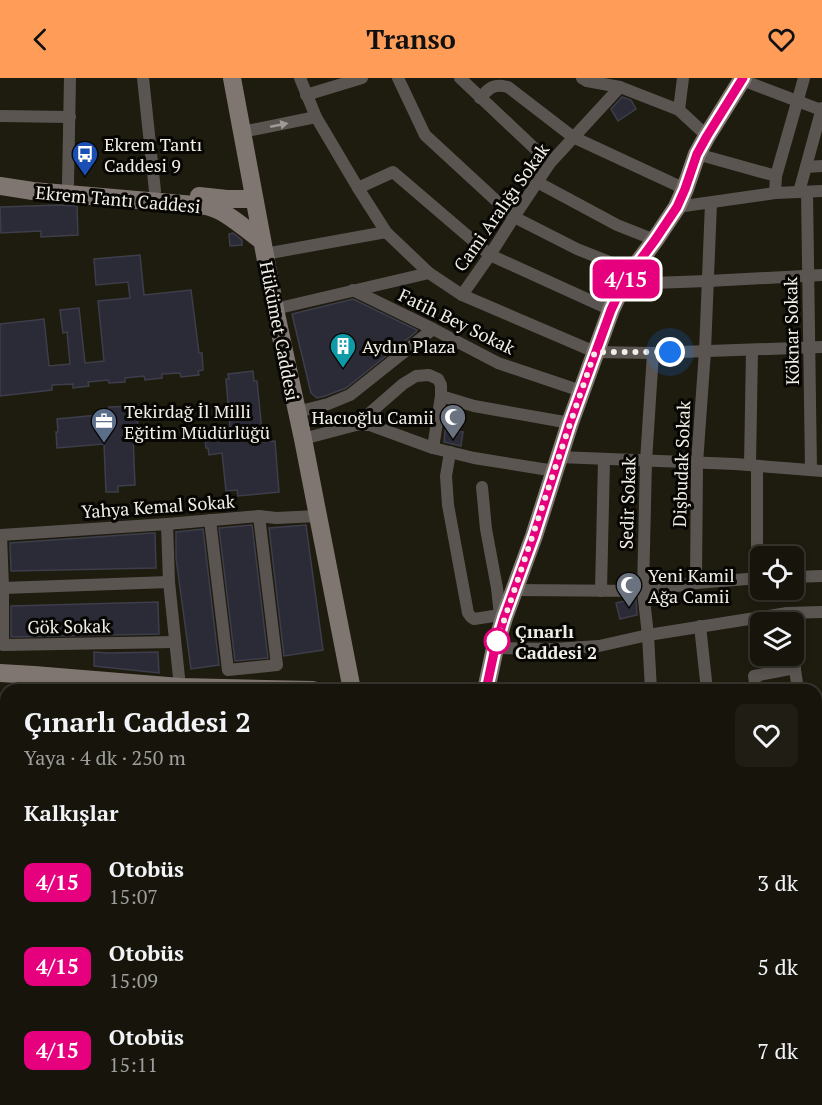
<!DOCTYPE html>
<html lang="tr">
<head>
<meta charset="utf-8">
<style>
	:root { --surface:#16140b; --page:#1f1d14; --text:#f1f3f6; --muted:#9e9e9d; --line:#35332c; --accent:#fe9c58 }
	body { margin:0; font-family:"PT Serif",serif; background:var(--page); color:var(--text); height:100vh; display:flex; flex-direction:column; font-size:22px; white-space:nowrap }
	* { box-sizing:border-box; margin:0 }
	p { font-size:20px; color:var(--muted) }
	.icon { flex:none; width:33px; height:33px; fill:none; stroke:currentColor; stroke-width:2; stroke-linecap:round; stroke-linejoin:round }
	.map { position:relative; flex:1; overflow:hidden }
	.sheet { position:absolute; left:0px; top:606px; width:822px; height:422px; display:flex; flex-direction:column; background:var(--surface); border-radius:18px 18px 0 0; box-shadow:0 3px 9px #0003,0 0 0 2px var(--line) }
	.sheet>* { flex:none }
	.badge { padding:0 12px; border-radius:9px; font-size:21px; line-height:39px }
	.controls { position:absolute; left:750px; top:468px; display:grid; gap:12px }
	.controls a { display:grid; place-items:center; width:54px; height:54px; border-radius:9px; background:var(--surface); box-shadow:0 3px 9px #0003,0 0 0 2px var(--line); font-size:30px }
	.you { position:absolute; width:30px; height:30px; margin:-15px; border:4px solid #fff; border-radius:50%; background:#1a73e8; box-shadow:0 0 0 9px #1a73e833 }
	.map>.badge { position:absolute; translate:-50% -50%; box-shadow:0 0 0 3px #fff }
	h2 { padding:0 24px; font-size:22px; line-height:54px }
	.round { display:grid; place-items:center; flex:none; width:63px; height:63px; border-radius:9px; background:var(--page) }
	.head { display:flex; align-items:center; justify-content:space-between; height:102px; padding:0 24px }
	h1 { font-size:28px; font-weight:700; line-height:45px }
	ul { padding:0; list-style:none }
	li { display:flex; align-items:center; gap:18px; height:84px; padding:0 24px }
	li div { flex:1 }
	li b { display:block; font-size:22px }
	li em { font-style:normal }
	li .badge { min-width:66px; font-weight:700; text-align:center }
	header { display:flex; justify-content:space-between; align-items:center; height:78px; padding:0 24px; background:var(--accent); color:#111; font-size:27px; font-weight:700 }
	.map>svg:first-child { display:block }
	.building { fill:#2a2b37; stroke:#3e3e4b; stroke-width:1.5 }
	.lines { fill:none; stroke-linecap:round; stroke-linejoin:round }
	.lane { stroke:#5b5552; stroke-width:6 }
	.street { stroke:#5b5552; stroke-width:12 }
	.secondary { stroke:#807671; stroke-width:18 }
	.oneway { fill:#9e9a95 }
	.line-casing { stroke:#fff; stroke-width:14 }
	.line { stroke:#e6007e; stroke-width:9 }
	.walk { stroke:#f1efe7; stroke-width:6; stroke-dasharray:0 10.8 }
	.stop-dot { fill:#fff; stroke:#e6007e; stroke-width:3 }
	.labels { text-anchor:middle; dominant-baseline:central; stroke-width:6; stroke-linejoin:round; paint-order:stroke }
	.poi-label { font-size:18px; fill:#f1efe7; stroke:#070603; text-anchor:start }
	.street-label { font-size:18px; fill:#f1efe7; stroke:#070603 }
	.stop-label { font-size:18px; font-weight:bold; fill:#f1efe7; stroke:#070603; text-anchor:start }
</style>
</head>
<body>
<header><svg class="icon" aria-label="back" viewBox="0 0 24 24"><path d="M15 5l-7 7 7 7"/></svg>Transo<svg class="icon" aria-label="heart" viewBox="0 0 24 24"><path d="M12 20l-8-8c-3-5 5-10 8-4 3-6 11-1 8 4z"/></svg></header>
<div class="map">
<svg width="822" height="1027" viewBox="0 0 822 1027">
	<rect width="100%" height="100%" fill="#1e1b0f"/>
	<g class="building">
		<polygon points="622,19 631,22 636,31 618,43 611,31"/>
		<polygon points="59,127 77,128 78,157 41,159 41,153 1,155 0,129"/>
		<polygon points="233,155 242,162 242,167 230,168 229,156"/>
		<polygon points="140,177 144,217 191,212 199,275 202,275 203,292 198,293 199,297 181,299 180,295 162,296 162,300 145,302 144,298 125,300 125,304 109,305 108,302 88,304 89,308 73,310 73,306 52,307 52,312 0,318 0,246 44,241 49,288 70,286 67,254 63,255 60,232 79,230 85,285 104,283 98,223 130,220 128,204 96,207 94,181"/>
		<polygon points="353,221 417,252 416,254 346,310 325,318 317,320 311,315 292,236"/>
		<polygon points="253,293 254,303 257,303 263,364 275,363 279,414 238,418 237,412 226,413 222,375 209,377 208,370 206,370 204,352 230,349 226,301 229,301 228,296"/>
		<polygon points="137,328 138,355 133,355 135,407 118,408 118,414 106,414 104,366 57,370 56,354 58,354 57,341 109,336 109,329"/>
		<polygon points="445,352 463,354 461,368 444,364"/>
		<polygon points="252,447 268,580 235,583 219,450"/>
		<polygon points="306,447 323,572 284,578 269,450"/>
		<polygon points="203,451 219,587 191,591 176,480 176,454"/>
		<polygon points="152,455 155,455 156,490 11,493 10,465"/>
		<polygon points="632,521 636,521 637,537 620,541 616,525"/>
		<polygon points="158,524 159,556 11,559 11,528"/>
		<polygon points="94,574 108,575 158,574 159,595 94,588"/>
	</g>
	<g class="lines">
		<polyline class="lane" points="0,849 6,848"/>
		<g class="street">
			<polyline points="143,0 155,113"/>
			<polyline points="300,0 316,39 358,110 386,154"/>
			<polyline points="398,0 425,57 514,139 577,171 632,193"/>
			<polyline points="460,0 550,85"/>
			<polyline points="582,0 587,3 620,9 679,32 707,58"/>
			<polyline points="742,2 821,32"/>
			<polyline points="306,17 362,0"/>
			<path d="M480 20C489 10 494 5 508 9L573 59 685 111"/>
			<polyline points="679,32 683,0"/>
			<polyline points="0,38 70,39"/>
			<polyline points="242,54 316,39"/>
			<polyline points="697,76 776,98"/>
			<polyline points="806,89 822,88"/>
			<polyline points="537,104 617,147 655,162"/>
			<polyline points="68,106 70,0"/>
			<polyline points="358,110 393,94 490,177 611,232"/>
			<polyline points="799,114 822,30"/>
			<polyline points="807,114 811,392"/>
			<polyline points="775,115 776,98 804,0"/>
			<polyline points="677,129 775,115 822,113"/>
			<polyline points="265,176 386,154 429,195 462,217 595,274 653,275 822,269"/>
			<polyline points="623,206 708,203 822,197"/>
			<polyline points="353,212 433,251 498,285 581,313"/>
			<polyline points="462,217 490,177 514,139 550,85 620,9"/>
			<polyline points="275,231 429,195"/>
			<polyline points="441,318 474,328 570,345"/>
			<polyline points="297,334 328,326 350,317 433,251"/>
			<polyline points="356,347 403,306 416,298 429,297 438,301 441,307 441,318 433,370"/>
			<polyline points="303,361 356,347 370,347 433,370 474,380 555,393"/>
			<polyline points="450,374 446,398 448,427 468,535 471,539 474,541 500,537 504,540"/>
			<polyline points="559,379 735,386 822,393"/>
			<polyline points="750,387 752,272"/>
			<polyline points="757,388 757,500"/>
			<polyline points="482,409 486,451 497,510 500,537"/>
			<polyline points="210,442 228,592 277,587 259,438"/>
			<polyline points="167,446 169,504 180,609"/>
			<polyline points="794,499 822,498"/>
			<polyline points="696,505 697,385 705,273 711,125"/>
			<polyline points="3,510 169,504"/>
			<polyline points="514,512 643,513 696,505 760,500"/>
			<polyline points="601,513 604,382"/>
			<polyline points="700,548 707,612"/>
			<polyline points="175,564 3,567 3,510 1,457 167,446 259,438 276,440 318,438"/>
			<polyline points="495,570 554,571 599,568 648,557 787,535 822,534"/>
			<polyline points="793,578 798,612"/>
			<polyline points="34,612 34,597"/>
			<polyline points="651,612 648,557 643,513 646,383 653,275"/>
			<polyline points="756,612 754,598 795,590"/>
			<polyline points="816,687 822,685"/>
			<polyline points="0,746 6,747"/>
			<polyline points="816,755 822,755"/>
			<polyline points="0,874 6,873"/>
			<polyline points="816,897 822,965"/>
			<polyline points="0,919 6,918"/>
			<polyline points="0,982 6,980"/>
			<polyline points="146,1022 148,1027"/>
			<polyline points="423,1022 423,1027"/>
			<polyline points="559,1022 566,1027"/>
			<polyline points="686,1022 687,1027"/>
			<polyline points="724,1022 725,1027"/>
			<polyline points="773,1022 774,1027"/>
			<polyline points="46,1027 66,1022"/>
			<polyline points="206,1027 207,1022"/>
			<polyline points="482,1027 482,1022"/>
		</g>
		<g class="secondary">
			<polyline points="232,0 275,231 303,361 352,612"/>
			<path d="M0 108 33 113 206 128C226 132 245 151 262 163"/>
			<polyline points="199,118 227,121 254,121"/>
			<polyline points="0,595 34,597 180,609 313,612"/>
			<polyline points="486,612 495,570 504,540 534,458 570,345 611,232 623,206 632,193 655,162 677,129 685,111 697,76 707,58 743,0"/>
			<polyline points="816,629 822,625"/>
			<polyline points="0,811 6,812"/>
			<polyline points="0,824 6,825"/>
			<polyline points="360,1027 361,1022"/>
		</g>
	</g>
	<defs><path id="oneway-solid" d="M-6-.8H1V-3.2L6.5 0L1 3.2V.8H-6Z" transform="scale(1.5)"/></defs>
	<use class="oneway" href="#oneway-solid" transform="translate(279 47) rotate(-11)"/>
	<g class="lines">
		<g class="line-casing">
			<polyline id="line" points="486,612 495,570 504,540 534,458 570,345 611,232 623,206 632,193 655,162 677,129 685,111 697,76 707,58 743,0"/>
		</g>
		<use href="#line" class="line"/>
		<path class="walk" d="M497 563C530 467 561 370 595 274H670"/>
	</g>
	<defs>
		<g id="bus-pin" transform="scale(1.35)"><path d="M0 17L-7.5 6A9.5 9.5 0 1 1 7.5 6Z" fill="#1a4fb4" stroke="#070603"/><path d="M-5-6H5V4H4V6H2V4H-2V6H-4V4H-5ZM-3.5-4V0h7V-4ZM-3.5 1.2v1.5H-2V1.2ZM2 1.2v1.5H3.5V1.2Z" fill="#fff"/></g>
		<g id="building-pin" transform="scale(1.35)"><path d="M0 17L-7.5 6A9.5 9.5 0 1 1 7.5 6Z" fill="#0f9aa8" stroke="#070603"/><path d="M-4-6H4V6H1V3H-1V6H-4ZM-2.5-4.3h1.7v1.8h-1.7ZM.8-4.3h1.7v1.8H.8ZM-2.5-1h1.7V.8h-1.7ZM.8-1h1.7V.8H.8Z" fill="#fff"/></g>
		<g id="mosque-pin" transform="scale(1.35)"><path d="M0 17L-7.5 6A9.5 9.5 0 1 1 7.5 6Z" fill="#6b7280" stroke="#070603"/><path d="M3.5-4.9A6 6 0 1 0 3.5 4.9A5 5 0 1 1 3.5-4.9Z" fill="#fff"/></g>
		<g id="office-pin" transform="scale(1.35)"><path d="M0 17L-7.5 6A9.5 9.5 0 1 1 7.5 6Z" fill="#5c6f8a" stroke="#070603"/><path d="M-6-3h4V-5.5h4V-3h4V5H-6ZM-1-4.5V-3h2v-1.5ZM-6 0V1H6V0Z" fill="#fff"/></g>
	</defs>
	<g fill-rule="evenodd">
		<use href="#bus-pin" x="85" y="76"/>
		<use href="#building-pin" x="343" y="268"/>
		<use href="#mosque-pin" x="453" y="339"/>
		<use href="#office-pin" x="104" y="343"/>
		<use href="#mosque-pin" x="629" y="507"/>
	</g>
	<circle class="stop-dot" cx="497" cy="563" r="12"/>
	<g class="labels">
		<g class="poi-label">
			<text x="104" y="66">Ekrem Tantı<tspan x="104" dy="21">Caddesi 9</tspan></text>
			<text x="362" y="268">Aydın Plaza</text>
			<text x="124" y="333">Tekirdağ İl Milli<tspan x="124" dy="21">Eğitim Müdürlüğü</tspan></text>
			<text x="434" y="339" text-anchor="end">Hacıoğlu Camii</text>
			<text x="648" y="497">Yeni Kamil<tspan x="648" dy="21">Ağa Camii</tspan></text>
		</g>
		<g class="street-label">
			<text transform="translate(118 121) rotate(5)">Ekrem Tantı Caddesi</text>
			<text transform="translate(501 129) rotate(-55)">Cami Aralığı Sokak</text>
			<text transform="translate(457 243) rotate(26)">Fatih Bey Sokak</text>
			<text transform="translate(280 253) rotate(79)">Hükümet Caddesi</text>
			<text transform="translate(791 253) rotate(-91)">Köknar Sokak</text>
			<text transform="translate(681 386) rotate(-88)">Dişbudak Sokak</text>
			<text transform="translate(627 425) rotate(-88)">Sedir Sokak</text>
			<text transform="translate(158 428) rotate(-4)">Yahya Kemal Sokak</text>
			<text transform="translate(69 548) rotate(-1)">Gök Sokak</text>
		</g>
		<g class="stop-label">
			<text x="515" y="553">Çınarlı<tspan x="515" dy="21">Caddesi 2</tspan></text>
		</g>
	</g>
</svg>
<div class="controls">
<a><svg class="icon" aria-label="locate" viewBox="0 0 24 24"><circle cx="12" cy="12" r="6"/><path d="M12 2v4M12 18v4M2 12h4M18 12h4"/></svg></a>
<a><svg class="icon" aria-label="layers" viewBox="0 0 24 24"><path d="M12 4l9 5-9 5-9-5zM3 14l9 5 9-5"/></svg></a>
</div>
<div class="you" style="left:670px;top:274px"></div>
<b class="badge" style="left:626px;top:201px;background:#e6007e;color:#fff">4/15</b>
<section class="sheet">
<div class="head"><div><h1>Çınarlı Caddesi 2</h1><p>Yaya · 4 dk · 250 m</p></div><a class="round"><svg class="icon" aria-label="heart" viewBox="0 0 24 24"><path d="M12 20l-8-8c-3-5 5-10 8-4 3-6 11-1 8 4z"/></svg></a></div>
<h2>Kalkışlar</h2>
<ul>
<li><span class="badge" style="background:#e6007e;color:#fff">4/15</span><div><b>Otobüs</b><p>15:07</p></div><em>3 dk</em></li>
<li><span class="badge" style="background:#e6007e;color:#fff">4/15</span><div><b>Otobüs</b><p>15:09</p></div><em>5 dk</em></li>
<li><span class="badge" style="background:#e6007e;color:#fff">4/15</span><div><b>Otobüs</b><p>15:11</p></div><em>7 dk</em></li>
</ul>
</section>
</div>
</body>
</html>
